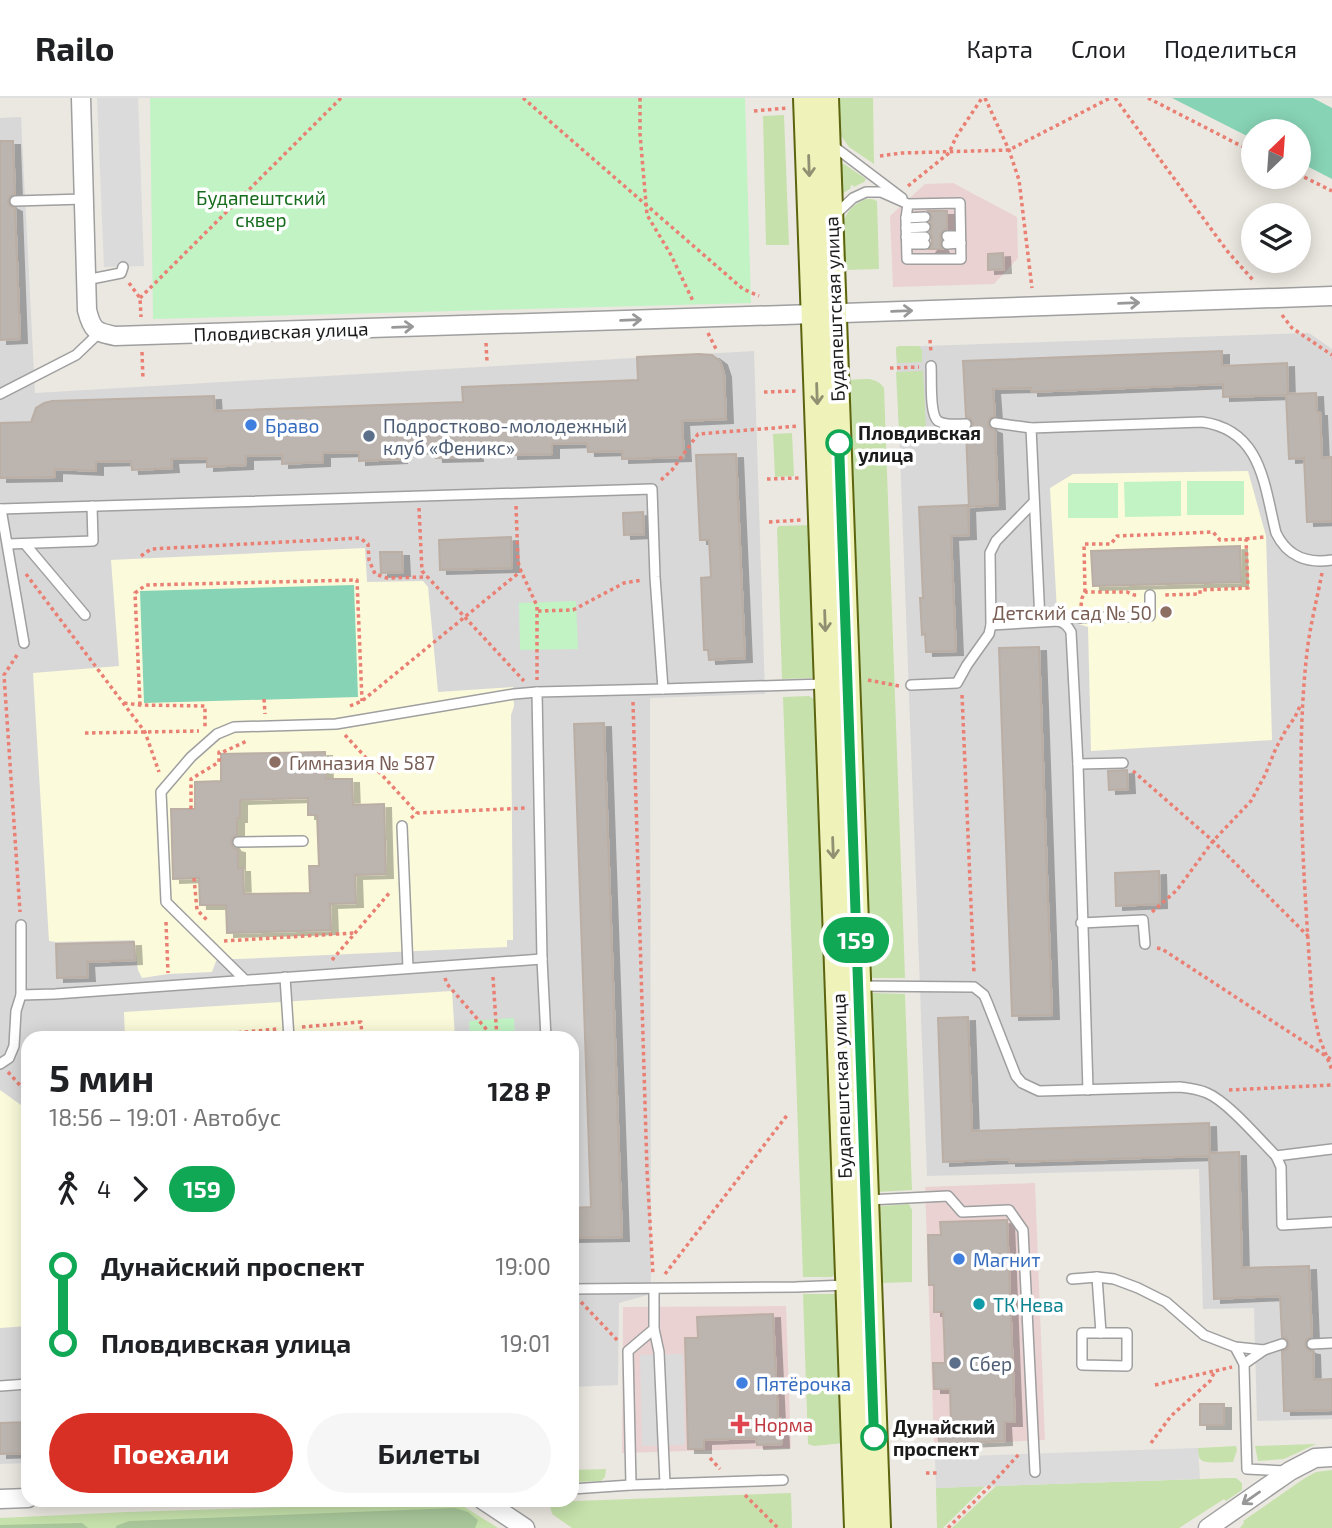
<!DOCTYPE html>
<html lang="ru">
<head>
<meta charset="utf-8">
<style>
	:root { --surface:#fff; --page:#f6f6f6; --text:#202124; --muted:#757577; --line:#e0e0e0; --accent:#d93025 }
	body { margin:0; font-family:"Exo 2",sans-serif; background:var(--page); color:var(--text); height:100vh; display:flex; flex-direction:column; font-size:26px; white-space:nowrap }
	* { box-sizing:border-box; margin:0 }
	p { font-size:23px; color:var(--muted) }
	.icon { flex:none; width:38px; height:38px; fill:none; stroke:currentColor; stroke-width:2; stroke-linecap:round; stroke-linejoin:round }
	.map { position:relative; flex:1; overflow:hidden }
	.details { position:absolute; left:21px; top:933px; width:558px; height:476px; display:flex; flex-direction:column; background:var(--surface); border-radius:21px; box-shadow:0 4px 18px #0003 }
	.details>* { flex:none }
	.badge { padding:0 14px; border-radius:23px; font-size:24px; line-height:46px }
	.needle { width:46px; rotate:25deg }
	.buttons { position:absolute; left:1241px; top:21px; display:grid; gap:14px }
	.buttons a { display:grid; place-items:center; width:70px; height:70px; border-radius:50%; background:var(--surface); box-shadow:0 4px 18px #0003; font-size:35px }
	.map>.badge { position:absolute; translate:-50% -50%; box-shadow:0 0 0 4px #fff }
	.legs { display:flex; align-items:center; gap:10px; height:77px; padding:0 28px; font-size:23px }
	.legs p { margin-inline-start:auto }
	.overview { display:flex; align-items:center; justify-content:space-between; height:119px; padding:0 28px }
	h1 { font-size:38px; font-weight:700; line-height:52px }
	.button { display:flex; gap:14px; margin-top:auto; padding:14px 28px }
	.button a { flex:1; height:80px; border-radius:42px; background:var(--accent); color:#fff; font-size:28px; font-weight:700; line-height:80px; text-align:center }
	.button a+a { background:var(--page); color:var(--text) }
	ul { padding:0 28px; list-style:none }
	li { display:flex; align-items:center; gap:24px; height:77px; font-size:26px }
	li i { display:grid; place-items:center; width:10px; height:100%; margin:0 9px; background:currentColor }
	li i::after { content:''; width:18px; height:18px; margin:-9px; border:5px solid; border-radius:50%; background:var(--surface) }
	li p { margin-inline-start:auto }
	li:first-child i { background:linear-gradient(#0000 50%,currentColor 0) }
	li:last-child i { background:linear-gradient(currentColor 50%,#0000 0) }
	header { display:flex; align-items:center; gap:42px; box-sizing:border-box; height:98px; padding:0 35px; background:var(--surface); border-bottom:2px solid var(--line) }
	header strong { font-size:33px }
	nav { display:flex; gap:38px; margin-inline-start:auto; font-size:24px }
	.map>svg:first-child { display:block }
	.residential { fill:#d9d8d8 }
	.commercial { fill:#ebd2d2 }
	.education { fill:#fbfbdb }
	.grass { fill:#c6e1ab }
	.forest { fill:#a8c79a }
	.park { fill:#c1f3c5 }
	.pitch { fill:#87d3b5 }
	.parking { fill:#dbdbdb }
	.building { fill:#bbb4af; stroke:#bbafa5; stroke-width:2; fill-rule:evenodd; filter:url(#shadow) }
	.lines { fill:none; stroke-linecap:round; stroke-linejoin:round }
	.lane-casing { stroke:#9f9f9f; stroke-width:12 }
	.street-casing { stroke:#9f9f9f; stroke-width:21 }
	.secondary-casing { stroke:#5c640f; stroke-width:28 }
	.path { stroke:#ea7f73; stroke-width:3.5; stroke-dasharray:3.5 3.5; stroke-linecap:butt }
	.lane { stroke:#fff; stroke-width:9 }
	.street { stroke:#fff; stroke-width:18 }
	.secondary { stroke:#eff2b9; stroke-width:24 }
	.oneway { stroke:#909172 }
	.oneway2 { stroke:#989898 }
	.line-1-casing { stroke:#fff; stroke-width:16 }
	.line-1 { stroke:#10a855; stroke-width:10 }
	.shop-dot { fill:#3f7fe0; stroke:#fff; stroke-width:2.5 }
	.service-dot { fill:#5c6f8a; stroke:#fff; stroke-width:2.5 }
	.stop-1-dot { fill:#fff; stroke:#10a855; stroke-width:3.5 }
	.education-dot { fill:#8d6e63; stroke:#fff; stroke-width:2.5 }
	.culture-dot { fill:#0f9aa8; stroke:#fff; stroke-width:2.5 }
	.health-dot { fill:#e0444e; stroke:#fff; stroke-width:2.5 }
	.labels { text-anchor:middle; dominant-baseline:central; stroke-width:7; stroke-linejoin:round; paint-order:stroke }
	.park-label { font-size:19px; fill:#166c1c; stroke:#fff }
	.street-label { font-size:19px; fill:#1b1b1b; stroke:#fff }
	.shop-label { font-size:19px; fill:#366cbe; stroke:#fff; text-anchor:start }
	.service-label { font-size:19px; fill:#4e5e75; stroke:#fff; text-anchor:start }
	.stop-label { font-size:19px; font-weight:bold; fill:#1b1b1b; stroke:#fff; text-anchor:start }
	.education-label { font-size:19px; fill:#785e54; stroke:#fff; text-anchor:end }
	.culture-label { font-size:19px; fill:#0d838f; stroke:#fff; text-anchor:start }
	.health-label { font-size:19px; fill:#be3a42; stroke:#fff; text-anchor:start }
</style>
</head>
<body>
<header>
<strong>Railo</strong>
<nav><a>Карта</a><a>Слои</a><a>Поделиться</a></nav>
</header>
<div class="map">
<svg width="1332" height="1430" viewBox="0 0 1332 1430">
	<defs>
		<filter id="shadow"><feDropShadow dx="7" dy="4" stdDeviation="0" flood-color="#0004"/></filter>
	</defs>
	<rect width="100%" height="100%" fill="#ebe8e1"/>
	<g class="residential">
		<polygon points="21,19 35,295 754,253 765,596 650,600 651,1196 619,1205 618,1287 572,1289 572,940 28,940 28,1365 0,1366 0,20"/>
		<polygon points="1309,235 1332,251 1332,1321 1257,1323 1254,1210 1203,1211 1199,1071 927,1078 896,249"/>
	</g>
	<g class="commercial">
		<polygon points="953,85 1017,119 1018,160 994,186 893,189 890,118 925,86"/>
		<polygon points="1035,1085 1045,1342 934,1347 925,1089"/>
		<polygon points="786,1208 791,1350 622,1355 623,1209"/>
	</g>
	<g class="education">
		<polygon points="1248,373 1266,438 1272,642 1091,653 1088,529 1078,526 1072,515 1057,512 1050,390 1073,376"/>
		<polygon points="365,450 367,484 423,483 428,489 438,594 513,589 514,608 511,617 513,842 507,842 507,849 237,861 222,861 216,863 212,874 168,876 142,880 138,872 134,842 56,844 49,843 33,575 119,568 111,462"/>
		<polygon points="452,893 455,940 125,940 124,914"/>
		<polygon points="0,992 21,1007 28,1157 28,1228 0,1230"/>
	</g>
	<g class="grass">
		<polygon points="836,0 873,0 874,66 849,49 839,35"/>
		<polygon points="784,17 789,147 766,147 763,18"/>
		<polygon points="840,65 844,66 866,81 864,84 854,89 853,87 850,88 851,90 842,96 841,96"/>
		<path d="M866 101H872L877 103 879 171 843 172C842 145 834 113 866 101Z"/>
		<polygon points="898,248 919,248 922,252 922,264 897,265 896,250"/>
		<polygon points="923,273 926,332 899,333 896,274"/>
		<path d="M846 282C860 282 876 277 884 290L905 880H868Z"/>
		<polygon points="792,335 794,378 775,379 773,336"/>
		<polygon points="811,427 816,577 812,580 782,581 777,430 779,428"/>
		<polygon points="809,598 817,603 838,1174 832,1179 803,1179 783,599"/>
		<polygon points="873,895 905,896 912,1092 876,1094 869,897"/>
		<polygon points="909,1106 912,1112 912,1184 880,1185 876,1110 882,1108"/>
		<polygon points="803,1196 839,1196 844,1345 814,1348 808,1346"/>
		<polygon points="1316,1346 1284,1361 1258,1363 1255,1348"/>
		<path d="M1236 1348 1237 1352 1233 1364C1226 1364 1206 1366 1201 1362 1198 1359 1198 1354 1198 1350Z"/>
		<polygon points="606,1371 605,1379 601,1383 572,1384 572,1372"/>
		<polygon points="1332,1372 1332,1430 1240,1430 1244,1425 1243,1423 1305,1380 1316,1374"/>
		<polygon points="1229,1380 1236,1380 1242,1385 1242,1392 1226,1403 1224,1401 1179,1430 952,1430 996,1388"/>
		<polygon points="985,1388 943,1430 937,1430 936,1390"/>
		<polygon points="791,1395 792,1430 572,1430 552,1416 549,1404"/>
		<polygon points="441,1404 463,1408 498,1430 0,1430 0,1420 127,1414"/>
	</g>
	<g class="forest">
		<polygon points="455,1410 468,1414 478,1422 475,1430 116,1430 116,1428 129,1423"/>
		<polygon points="82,1425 88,1430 0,1430 0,1427"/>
	</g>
	<g class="park">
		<polygon points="150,0 745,0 751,205 153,221"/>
		<polygon points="1181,383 1181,418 1125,419 1124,384"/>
		<rect x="1187" y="383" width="57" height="34"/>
		<rect x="1068" y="385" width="50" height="35"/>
		<polygon points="576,503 578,551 520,552 519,505"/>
		<polygon points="514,920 515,940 470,940 469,923"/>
	</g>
	<g class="pitch">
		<polygon points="1172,0 1313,0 1332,10 1332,81 1299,64 1298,33 1253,33 1253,41"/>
		<polygon points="354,487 358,599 144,605 140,493"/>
	</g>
	<g class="parking">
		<polygon points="97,0 138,0 144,168 104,169"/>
		<polygon points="683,1256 685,1347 642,1348 640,1257"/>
		<polygon points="1198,1350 1200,1381 936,1390 935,1359"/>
	</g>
	<g class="building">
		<polygon points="0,43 13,43 15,96 11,97 8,103 9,107 15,110 20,241 0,242"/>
		<polygon points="928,113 947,113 947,131 943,132 940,137 941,142 940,147 942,151 929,151 932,147 932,138 930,134 932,128 930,124 932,119"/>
		<polygon points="1003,155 1004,171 988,172 988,156"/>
		<polygon points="1222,253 1222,268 1287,265 1288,296 1316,295 1317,314 1320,314 1322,360 1332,359 1332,423 1307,424 1304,360 1289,361 1286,297 1223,299 1223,286 1031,294 1031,290 993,291 995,318 990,320 988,325 990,330 995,332 998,407 969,409 966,333 972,330 973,325 970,320 966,319 963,263"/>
		<polygon points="699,256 712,257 720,263 724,275 726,321 682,323 684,359 622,361 622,353 588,354 587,345 552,346 552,356 511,357 511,348 475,349 476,359 436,360 435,351 399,352 400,361 359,363 359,354 323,355 323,364 282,366 282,357 246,358 246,367 207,369 207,360 171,361 172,370 155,371 132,372 131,363 96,364 96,373 55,371 55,379 0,380 0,325 31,324 36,310 44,305 52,303 214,298 215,313 463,304 462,289 638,282 637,259"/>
		<polygon points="736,356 745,560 709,562 708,552 704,552 701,480 711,479 709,442 700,442 696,357"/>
		<polygon points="968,407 969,437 951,438 956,553 926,554 925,536 922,537 920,500 923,500 919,409"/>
		<polygon points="643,414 644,436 624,437 623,415"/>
		<polygon points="511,439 512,470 440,472 439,442"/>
		<polygon points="1240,448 1241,484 1093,488 1091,453"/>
		<polygon points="380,454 402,454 403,474 381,475"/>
		<polygon points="1039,549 1052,917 1012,918 999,550"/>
		<polygon points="604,625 622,1139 572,1140 572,1110 591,1109 574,626"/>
		<path d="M325 654 326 681H352L353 707 384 706 386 776 355 777 356 805 330 806 331 832 227 835 226 807H200L199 780 173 781 171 711H195V684L221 683V656ZM308 700V717H317L319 768H309L310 795 244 796 243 770H238V751L234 750 231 745 232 740 237 737V720H240V702Z"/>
		<polygon points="1127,672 1128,691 1109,692 1108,673"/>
		<polygon points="1159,773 1160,806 1116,808 1115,775"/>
		<polygon points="134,844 135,862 87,864 88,879 57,880 56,846"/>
		<polygon points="968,919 972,1033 1209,1025 1210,1055 1239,1054 1242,1170 1309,1168 1312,1239 1306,1242 1305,1247 1308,1252 1313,1253 1314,1282 1332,1281 1332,1312 1284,1313 1282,1253 1287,1251 1289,1247 1287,1241 1282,1239 1280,1198 1214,1201 1209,1058 1009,1064 1009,1061 943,1064 938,920"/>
		<polygon points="1007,1122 1015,1324 1004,1324 1005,1343 945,1346 945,1345 939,1345 938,1330 944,1330 944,1327 951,1327 950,1291 934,1291 933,1265 945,1265 944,1234 943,1214 934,1214 934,1187 929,1187 928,1137 941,1137 940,1124"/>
		<polygon points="773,1216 778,1320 781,1320 782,1346 757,1347 756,1340 704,1342 704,1351 688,1351 685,1240 698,1240 697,1219"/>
		<rect x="1200" y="1306" width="24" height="21"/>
		<polygon points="28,1324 28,1355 0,1356 0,1325"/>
	</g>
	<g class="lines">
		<g class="lane-casing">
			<g id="lane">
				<polyline points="832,47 902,100"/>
				<polyline points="15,103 84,101"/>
				<polyline points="836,116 853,100 866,94 881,94 908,106 960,105 961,161 907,161 906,120 908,106"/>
				<polyline points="906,120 925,119"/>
				<polyline points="906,130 925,129"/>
				<polyline points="947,138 960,138"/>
				<polyline points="906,139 925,139"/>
				<polyline points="907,146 925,146"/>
				<polyline points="947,146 961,145"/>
				<polyline points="86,182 121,175 123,169"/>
				<path d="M931 268C932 280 929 316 938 323 946 328 957 326 966 326"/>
				<polyline points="0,296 76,257 99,235"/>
				<polyline points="995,325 1031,330"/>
				<path d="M1034 404 996 443 990 455 991 527 1058 523C1065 525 1068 528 1071 534L1078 666 1088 992"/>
				<polyline points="0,411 652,391 655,479 663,591 824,586"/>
				<polyline points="1,411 24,545"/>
				<polyline points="8,446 93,443 92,408"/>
				<polyline points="25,446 85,517"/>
				<path d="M1040 523 1031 330 1202 324C1262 332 1264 387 1276 435 1287 458 1307 466 1332 462"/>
				<polyline points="1058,523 1074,520 1150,518 1150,497"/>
				<polyline points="911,587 957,585 967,567 989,536 991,527"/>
				<polyline points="1078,666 1123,665"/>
				<polyline points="402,728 408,870"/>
				<polyline points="238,744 303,743"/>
				<polyline points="1081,825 1143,822 1145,846"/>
				<polyline points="285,879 289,940"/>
				<polyline points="245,882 166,804 161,694 191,659 217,636 234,629 336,626 514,596 537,594"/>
				<path d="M860 888 974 889 984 897 987 904 1016 978 1022 985 1039 993 1180 989C1189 990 1198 991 1207 995 1228 1004 1259 1041 1276 1058L1332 1051"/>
				<polyline points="21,897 55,896 542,861"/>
				<polyline points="546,940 542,861 537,594 663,591"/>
				<polyline points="0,966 9,960 14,948 16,913 21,897 21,827"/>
				<polyline points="1276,1058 1281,1069 1282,1127 1332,1124"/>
				<polyline points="868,1102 948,1098 962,1114 1009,1112 1023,1132 1035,1374"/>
				<polyline points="1097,1179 1101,1235"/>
				<polyline points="1072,1181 1097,1179 1114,1181 1138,1190 1166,1204 1204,1237 1235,1249 1264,1252"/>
				<polyline points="572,1191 796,1189 847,1187"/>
				<polyline points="654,1231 659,1254 665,1386"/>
				<polygon points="1082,1235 1127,1235 1127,1268 1082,1267"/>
				<polyline points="1312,1246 1332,1245"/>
				<polyline points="1235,1249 1244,1266 1247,1371 1285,1373"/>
				<polyline points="1244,1266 1264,1252 1282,1246"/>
				<polyline points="0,1288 28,1286"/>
				<polyline points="631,1387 628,1253 654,1231 654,1191"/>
				<polyline points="572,1391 631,1387 783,1382"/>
			</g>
		</g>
		<g class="street-casing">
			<g id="street">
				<path d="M81 0 87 212C92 232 95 234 115 238L814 216 1332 198"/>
				<polyline points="0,1401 28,1400"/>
				<polyline points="483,1402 525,1430"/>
				<polyline points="1208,1430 1290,1373 1315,1360 1332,1359"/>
			</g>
		</g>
		<g class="secondary-casing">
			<g id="secondary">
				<polyline points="806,0 857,1430"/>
				<polyline points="826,0 878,1430"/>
			</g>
		</g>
		<g class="path">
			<polyline points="523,0 743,191 759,198"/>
			<polyline points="640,0 640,36 647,117 671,157 693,203"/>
			<polyline points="985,0 1009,52 1019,82 1032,190"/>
			<polyline points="1115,0 1228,154 1253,182"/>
			<polyline points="1148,0 1253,54"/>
			<polyline points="754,13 787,10"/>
			<polyline points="880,58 902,55 1009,52 1110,0"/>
			<polyline points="1298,76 1332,93"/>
			<polyline points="908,88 949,55 956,39 982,0"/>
			<polyline points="129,185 140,200 141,219"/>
			<polyline points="140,200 341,0"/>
			<polyline points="1282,217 1292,230 1332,257"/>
			<polyline points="708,235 716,251"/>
			<polyline points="930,242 931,255"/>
			<polyline points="486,245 487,264"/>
			<polyline points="142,254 143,282"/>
			<polyline points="890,270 919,269"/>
			<polyline points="764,294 797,293"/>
			<polyline points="893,338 928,335 931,332"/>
			<polyline points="767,381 799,380"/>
			<polyline points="661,382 672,372 698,336 799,328"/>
			<polyline points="516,408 518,464 521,473 537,508 537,582"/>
			<polyline points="419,410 422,473 524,583"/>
			<polyline points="769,424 801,422"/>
			<polyline points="1246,441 1264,439"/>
			<polyline points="141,458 151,451 360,440 368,446 369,462 375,476 387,480 427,479"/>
			<path d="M1322 475C1317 501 1310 528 1307 554 1294 670 1305 789 1312 905L1319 939 1332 972"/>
			<polyline points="26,476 145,634 159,674"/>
			<polyline points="1085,494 1084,446 1111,446 1117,438 1213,434 1220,442 1246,441 1248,490 1200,492 1200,496 1164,497"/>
			<polyline points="1081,508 1082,500 1085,494 1127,494 1134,497 1138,497"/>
			<polyline points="538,513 573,512 624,485 642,482"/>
			<polyline points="17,557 4,577 20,814"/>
			<polyline points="868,582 899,588"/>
			<polyline points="962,597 974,876"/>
			<polyline points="264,601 265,616"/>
			<polyline points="633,604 647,1072 653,1177"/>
			<polyline points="124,605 140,607 205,608 205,630"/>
			<polyline points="140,607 135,495 146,487 357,482 362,603"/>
			<polyline points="350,608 362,603 521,473"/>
			<polyline points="85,635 199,633"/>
			<polyline points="345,637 417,715"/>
			<polyline points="1133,673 1213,743 1308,838"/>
			<polyline points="191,711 191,681 219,664 219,654 223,654 247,643"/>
			<polyline points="411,720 417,715 527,710"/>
			<polyline points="194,780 197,812 208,823"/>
			<polyline points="1152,814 1177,792 1213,743 1251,703 1265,677 1276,650 1286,632 1295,619 1301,606"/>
			<polyline points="166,824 168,875"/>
			<polyline points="224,843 354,835"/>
			<polyline points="1157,850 1162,851 1332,962"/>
			<polyline points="332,862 391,793"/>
			<polyline points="493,879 497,940"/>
			<polyline points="445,880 447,886 494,940"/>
			<polyline points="302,929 361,924 362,940"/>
			<polyline points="213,940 213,937 277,931"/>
			<polyline points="8,974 28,996"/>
			<polyline points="1229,992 1332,987"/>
			<polyline points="665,1176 788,1016"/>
			<polyline points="581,1204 619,1244"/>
			<polyline points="1155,1287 1214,1273"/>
			<polyline points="1151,1345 1171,1318 1210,1283 1215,1273 1232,1269"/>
			<polyline points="710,1360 720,1371"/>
			<polyline points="926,1375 940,1375"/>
			<polyline points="745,1397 778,1430"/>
			<polyline points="948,1430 990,1388 1019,1356"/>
		</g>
		<use href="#lane" class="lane"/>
		<use href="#street" class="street"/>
		<use href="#secondary" class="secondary"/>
	</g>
	<defs><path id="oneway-shaft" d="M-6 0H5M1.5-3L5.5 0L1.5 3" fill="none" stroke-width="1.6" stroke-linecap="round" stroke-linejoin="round" transform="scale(1.75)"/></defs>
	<g class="oneway">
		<use href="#oneway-shaft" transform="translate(809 68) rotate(88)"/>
		<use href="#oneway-shaft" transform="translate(817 296) rotate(88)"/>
		<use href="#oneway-shaft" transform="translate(825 523) rotate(88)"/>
		<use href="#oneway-shaft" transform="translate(833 750) rotate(88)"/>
	</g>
	<g class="oneway2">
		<use href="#oneway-shaft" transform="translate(1129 205) rotate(-2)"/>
		<use href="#oneway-shaft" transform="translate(902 213) rotate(-2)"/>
		<use href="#oneway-shaft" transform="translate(631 222) rotate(-2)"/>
		<use href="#oneway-shaft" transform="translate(403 229) rotate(-2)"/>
		<use href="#oneway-shaft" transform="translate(1251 1400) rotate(145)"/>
	</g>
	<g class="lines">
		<g class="line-1-casing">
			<polyline id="line-1" points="839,345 874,1339"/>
		</g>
		<use href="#line-1" class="line-1"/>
	</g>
	<g class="shop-dot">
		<circle cx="251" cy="327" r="7"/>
		<circle cx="959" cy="1161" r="7"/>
		<circle cx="742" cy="1285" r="7"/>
	</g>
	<g class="service-dot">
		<circle cx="369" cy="338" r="7"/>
		<circle cx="955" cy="1265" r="7"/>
	</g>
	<g class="stop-1-dot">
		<circle cx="839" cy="345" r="12"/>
		<circle cx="874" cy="1339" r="12"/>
	</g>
	<g class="education-dot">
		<circle cx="1166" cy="514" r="7"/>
		<circle cx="275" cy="664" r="7"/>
	</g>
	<circle class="culture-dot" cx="979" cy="1206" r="7"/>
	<path class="health-dot" d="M736.5 1315.5h7v7h7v7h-7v7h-7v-7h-7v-7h7z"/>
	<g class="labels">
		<g class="park-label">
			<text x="261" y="99">Будапештский<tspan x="261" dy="22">сквер</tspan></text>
		</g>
		<g class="street-label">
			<text transform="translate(834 211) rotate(-92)">Будапештская улица</text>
			<text transform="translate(281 233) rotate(-2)">Пловдивская улица</text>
			<text transform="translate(841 988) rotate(-92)">Будапештская улица</text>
		</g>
		<g class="shop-label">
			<text x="265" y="327">Браво</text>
			<text x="973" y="1161">Магнит</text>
			<text x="756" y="1285">Пятёрочка</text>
		</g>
		<g class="service-label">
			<text x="383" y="327">Подростково-молодежный<tspan x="383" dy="22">клуб «Феникс»</tspan></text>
			<text x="969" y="1265">Сбер</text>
		</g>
		<g class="stop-label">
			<text x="858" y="334">Пловдивская<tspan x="858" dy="22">улица</tspan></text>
			<text x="893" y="1328">Дунайский<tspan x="893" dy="22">проспект</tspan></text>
		</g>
		<g class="education-label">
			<text x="1152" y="514">Детский сад № 50</text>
			<text x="289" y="664" text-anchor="start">Гимназия № 587</text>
		</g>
		<g class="culture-label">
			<text x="993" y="1206">ТК Нева</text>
		</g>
		<g class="health-label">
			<text x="754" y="1326">Норма</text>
		</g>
	</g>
</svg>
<div class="buttons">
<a><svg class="needle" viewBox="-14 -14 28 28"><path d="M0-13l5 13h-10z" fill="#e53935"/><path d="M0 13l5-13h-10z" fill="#757577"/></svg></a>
<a><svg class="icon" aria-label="layers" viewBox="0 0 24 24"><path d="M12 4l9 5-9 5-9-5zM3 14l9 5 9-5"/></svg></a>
</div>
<b class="badge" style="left:856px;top:842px;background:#10a855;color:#fff">159</b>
<section class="details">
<div class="overview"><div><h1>5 мин</h1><p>18:56 – 19:01 · Автобус</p></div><b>128 ₽</b></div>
<div class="legs"><svg class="icon" aria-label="walk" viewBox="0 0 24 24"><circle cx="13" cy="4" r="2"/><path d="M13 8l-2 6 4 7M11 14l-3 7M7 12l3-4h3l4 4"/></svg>4<svg class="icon" aria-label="forward" viewBox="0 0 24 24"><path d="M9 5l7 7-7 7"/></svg><b class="badge" style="background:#10a855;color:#fff">159</b></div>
<ul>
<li><i style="color:#10a855"></i><b>Дунайский проспект</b><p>19:00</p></li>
<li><i style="color:#10a855"></i><b>Пловдивская улица</b><p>19:01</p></li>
</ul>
<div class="button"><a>Поехали</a><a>Билеты</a></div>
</section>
</div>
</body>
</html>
